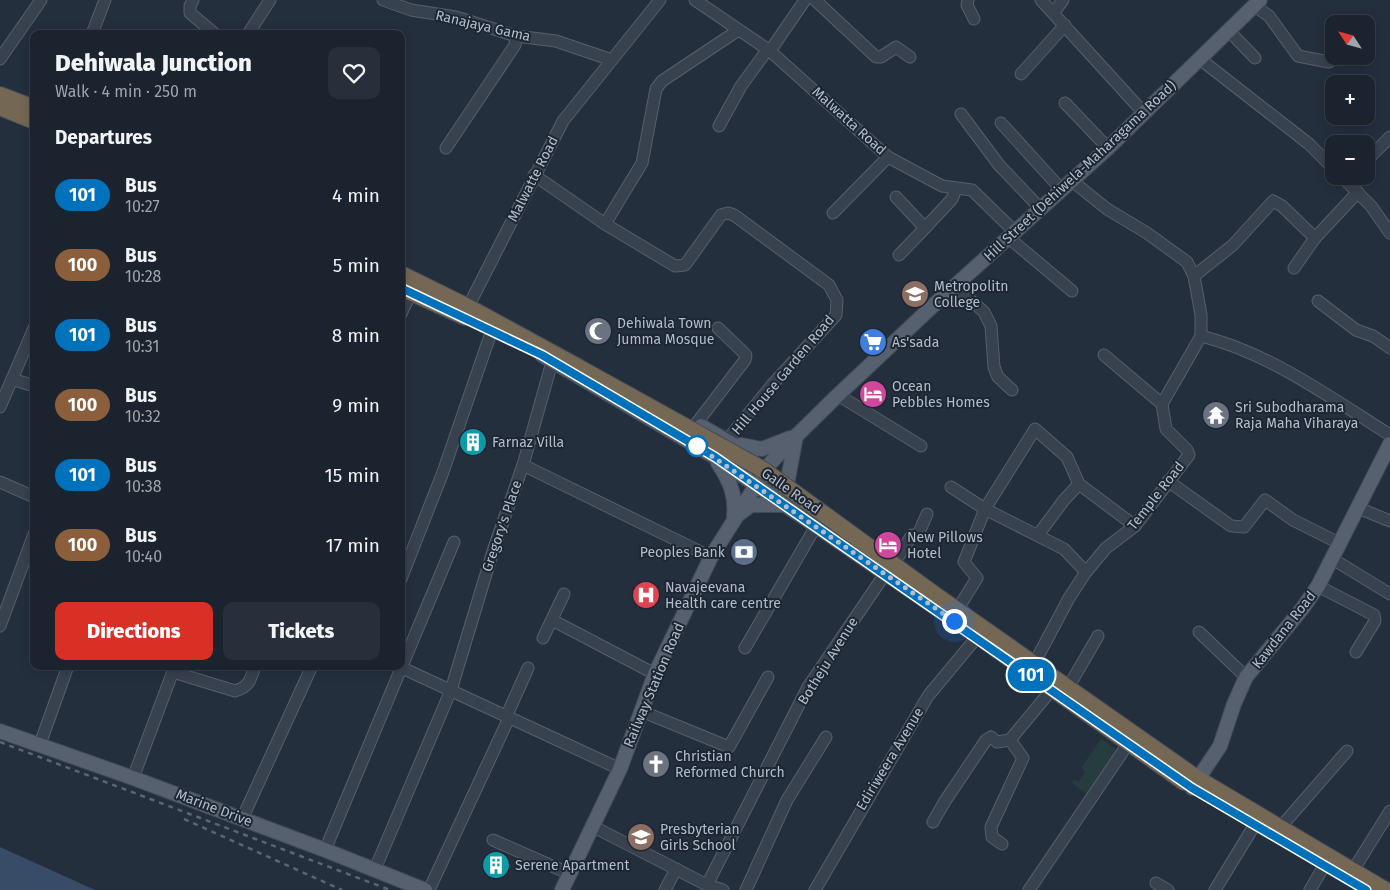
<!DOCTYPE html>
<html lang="en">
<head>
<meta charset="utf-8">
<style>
	:root { --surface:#1b232e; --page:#282f3a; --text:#f1f3f6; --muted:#a0a4aa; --line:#39404a; --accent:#d93025 }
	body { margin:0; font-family:"Fira Sans",sans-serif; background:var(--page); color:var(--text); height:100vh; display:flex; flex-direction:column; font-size:19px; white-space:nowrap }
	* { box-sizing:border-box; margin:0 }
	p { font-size:16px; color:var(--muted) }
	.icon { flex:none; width:28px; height:28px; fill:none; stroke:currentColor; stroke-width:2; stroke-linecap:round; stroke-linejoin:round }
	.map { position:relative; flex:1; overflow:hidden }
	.details { position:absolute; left:30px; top:30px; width:375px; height:640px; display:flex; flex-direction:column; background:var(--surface); border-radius:10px; box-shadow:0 2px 12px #0003,0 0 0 1px var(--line) }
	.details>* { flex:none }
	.badge { padding:0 10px; border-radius:16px; font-size:18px; line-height:32px }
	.needle { width:32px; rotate:306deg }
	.buttons { position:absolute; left:1325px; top:15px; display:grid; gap:10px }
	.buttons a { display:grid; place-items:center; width:50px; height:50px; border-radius:10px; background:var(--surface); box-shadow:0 2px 12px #0003,0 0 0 1px var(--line); font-size:25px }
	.you { position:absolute; width:25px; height:25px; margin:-12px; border:4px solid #fff; border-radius:50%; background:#1a73e8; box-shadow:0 0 0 8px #1a73e833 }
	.map>.badge { position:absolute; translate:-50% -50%; box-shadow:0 0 0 2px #fff }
	h2 { padding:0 25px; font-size:19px; line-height:45px }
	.round { display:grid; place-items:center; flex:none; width:52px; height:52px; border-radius:10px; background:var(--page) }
	.summary { display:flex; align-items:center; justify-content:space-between; height:85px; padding:0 25px }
	h1 { font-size:24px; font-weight:800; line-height:38px }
	.cta { display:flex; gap:10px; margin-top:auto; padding:10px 25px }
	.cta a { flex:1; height:58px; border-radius:10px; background:var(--accent); color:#fff; font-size:20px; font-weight:800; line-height:58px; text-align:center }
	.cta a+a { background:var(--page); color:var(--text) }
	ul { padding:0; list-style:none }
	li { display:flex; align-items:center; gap:15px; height:70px; padding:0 25px }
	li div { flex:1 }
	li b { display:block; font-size:19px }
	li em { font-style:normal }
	li .badge { min-width:55px; font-weight:700; text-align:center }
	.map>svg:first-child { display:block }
	.green { fill:#263c3f }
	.water { fill:#394c67 }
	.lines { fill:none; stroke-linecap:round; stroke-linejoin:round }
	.minor-casing { stroke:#565f6c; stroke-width:13 }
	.major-casing { stroke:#414a57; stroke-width:16 }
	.highway-casing { stroke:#434c59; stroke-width:18 }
	.minor { stroke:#38414e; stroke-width:11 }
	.major { stroke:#56606e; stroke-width:14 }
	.highway { stroke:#746855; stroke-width:16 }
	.rail { stroke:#5a6575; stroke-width:2.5; stroke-dasharray:5 5; stroke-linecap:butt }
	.highway-bridge-casing { stroke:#434c59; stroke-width:18; stroke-linecap:butt }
	.highway-bridge { stroke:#746855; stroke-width:16 }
	.line-casing { stroke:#fff; stroke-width:11 }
	.line { stroke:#0072bc; stroke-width:8 }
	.walk { stroke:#b4bcc9; stroke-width:5; stroke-dasharray:0 9 }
	.stop-dot { fill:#fff; stroke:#0072bc; stroke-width:2.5 }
	.labels { text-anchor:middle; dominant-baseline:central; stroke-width:4; stroke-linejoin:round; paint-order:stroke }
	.street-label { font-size:14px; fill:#b4bcc9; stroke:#1d2633 }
	.poi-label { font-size:14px; fill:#b4bcc9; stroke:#1d2633; text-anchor:start }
</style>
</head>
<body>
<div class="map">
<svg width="1390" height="890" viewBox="0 0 1390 890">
	<rect width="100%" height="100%" fill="#242f3e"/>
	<polygon class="green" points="1101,739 1118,751 1088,794 1072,783 1074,779 1079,782 1085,772 1081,768"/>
	<polygon class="water" points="0,847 95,890 0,890"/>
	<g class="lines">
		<g class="minor-casing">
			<g id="minor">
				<polyline points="193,0 190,6 190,13 215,34"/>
				<polyline points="383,0 411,10 456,17 516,36 556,41 612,60"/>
				<polyline points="695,0 770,51 888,157 942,186 972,190 1015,232"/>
				<polyline points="815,0 876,57 881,57 896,47 910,57"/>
				<polyline points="968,0 967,5 974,19"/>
				<polyline points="1041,0 1143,112"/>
				<polyline points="1255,6 1269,16 1298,56 1329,62"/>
				<polyline points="1054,12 1063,0"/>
				<polyline points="1230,32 1255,58"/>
				<polyline points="92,34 105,0"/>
				<polyline points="248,34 270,0"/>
				<polyline points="770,51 805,0"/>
				<polyline points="0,59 41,0"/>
				<polyline points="1200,59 1309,144 1334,169"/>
				<polyline points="1021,74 1065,25"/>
				<polyline points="1065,103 1108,148"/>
				<polyline points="961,114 999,165 1040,208"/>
				<polyline points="1001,123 1061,189"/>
				<polyline points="719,126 741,86 768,49"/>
				<polyline points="446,148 515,45 516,36"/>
				<polyline points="1366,161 1390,137"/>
				<polyline points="534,175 605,224 675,266 685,265 721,215 728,213 734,215 829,285 837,300 836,315 772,385 727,440"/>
				<polyline points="1341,176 1371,206 1390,233"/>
				<path d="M1071 180 1107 209 1147 233 1187 262 1194 276 1201 315V336C1270 353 1331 398 1390 435"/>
				<polyline points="896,197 925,228 952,199 956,189"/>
				<polyline points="833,213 888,157"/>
				<polyline points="605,224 642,163 656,89 662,81 737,31"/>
				<polyline points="1009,238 1072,291"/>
				<polyline points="899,255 925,228"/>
				<polyline points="1294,268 1315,238"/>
				<polyline points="1194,276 1233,245 1273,201 1282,206 1315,238 1358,192"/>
				<polyline points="955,286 984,312 991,326 994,367 998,377 1012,390"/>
				<polyline points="1318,301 1356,330 1373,336 1390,348"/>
				<polyline points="468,307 563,121 660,0"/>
				<polyline points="401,314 411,293"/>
				<polyline points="12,379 34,386"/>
				<polyline points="838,395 921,446"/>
				<polyline points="1162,404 1201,336"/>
				<polyline points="0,407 34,328"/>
				<polyline points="696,424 745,360 746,355 742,351 718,328"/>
				<polyline points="523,465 711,557"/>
				<polyline points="1168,481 1231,526 1244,527 1265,500 1293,520 1339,543"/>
				<polyline points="0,482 34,497"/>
				<polyline points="951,487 985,509 964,562 977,578 959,607"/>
				<polyline points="1358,508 1390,521"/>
				<polyline points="1038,535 1064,500 1079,484"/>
				<polyline points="1331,558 1390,594"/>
				<polyline points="896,560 912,535 918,535 927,514"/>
				<polyline points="1086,572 1064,549 985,509 1035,429 1067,457 1079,484 1135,526"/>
				<polyline points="401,579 443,472 492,330"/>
				<polyline points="1318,586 1374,615 1375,621 1356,652"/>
				<polyline points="552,620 655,674"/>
				<polyline points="0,626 34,534"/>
				<polyline points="1199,632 1246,677"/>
				<polyline points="543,638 564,594"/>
				<polyline points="745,648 816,526"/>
				<polyline points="1035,662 1069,598 1086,572 1106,548 1135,526 1189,455 1187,450 1166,429 1162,404 1104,355"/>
				<polyline points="398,666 620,769"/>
				<path d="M173 672 235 691C249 687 251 679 255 666"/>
				<polyline points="1069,686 1098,636"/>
				<polyline points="641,711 729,747 768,677"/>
				<polyline points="506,717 528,668"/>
				<polyline points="40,744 68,666"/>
				<polyline points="133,778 175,666"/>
				<polyline points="242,819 312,666"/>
				<polyline points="933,822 945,801 986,740 991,737 997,742 1010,740 1052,689"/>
				<polyline points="594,827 707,885 723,890"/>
				<polyline points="1279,829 1347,751"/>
				<polyline points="493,840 570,874"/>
				<polyline points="1002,844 992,837 991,827 1023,758 1010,740"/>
				<polyline points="325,850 454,542"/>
				<polyline points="375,869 451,690 493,551 523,465 552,362"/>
				<polyline points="1352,872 1390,811"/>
				<polyline points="1156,883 1168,890"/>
				<polyline points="707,885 808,687 885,574"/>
				<polyline points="429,890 509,718"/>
				<polyline points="665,890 676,869"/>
				<polyline points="746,890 787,800 826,737"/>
				<polyline points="815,890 928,696 977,637"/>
				<polyline points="1029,890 1128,744"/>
				<polyline points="1215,890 1254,826"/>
				<polyline points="1310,890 1324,866"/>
			</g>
		</g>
		<g class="major-casing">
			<g id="major">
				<polyline points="542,355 715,457 959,624"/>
				<polyline points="701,426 751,455"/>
				<polyline points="741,445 762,449 790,438"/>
				<path d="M718 463C730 481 736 495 734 517"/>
				<polyline points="788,479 796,436"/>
				<polyline points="739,514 751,505 784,505"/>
				<polyline points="0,731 133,778 325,850 425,890"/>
				<polyline points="1192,788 1220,746 1234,704 1246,677 1302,609 1318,586 1390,444"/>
				<polyline points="562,890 620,769 655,674 711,557 768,466 787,445 838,395 938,301 1108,148 1260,0"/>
			</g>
		</g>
		<g class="highway-casing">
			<g id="highway">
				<polyline points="0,95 34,108"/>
				<polyline points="0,107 34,121"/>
				<polyline points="401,274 468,307 578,367"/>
				<polyline points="401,288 465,317"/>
				<polyline points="934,594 1198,779 1385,890"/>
				<polyline points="951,617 1184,782"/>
			</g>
		</g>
		<use href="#minor" class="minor"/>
		<use href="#major" class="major"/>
		<use href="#highway" class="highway"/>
		<g class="rail">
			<polyline points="0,742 390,890"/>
			<polyline points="184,819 342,890"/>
		</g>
		<g class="highway-bridge-casing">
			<polyline id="highway-bridge" points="578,367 762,469 934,594"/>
		</g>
		<use href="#highway-bridge" class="highway-bridge"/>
	</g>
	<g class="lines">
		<g class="line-casing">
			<polyline id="line" points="401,288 542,355 715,457 1192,788 1366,890"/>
		</g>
		<use href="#line" class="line"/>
		<polyline class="walk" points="697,446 954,621"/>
	</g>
	<defs>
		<g id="university-disc" transform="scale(1.4375)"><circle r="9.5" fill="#8d6e63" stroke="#1d2633"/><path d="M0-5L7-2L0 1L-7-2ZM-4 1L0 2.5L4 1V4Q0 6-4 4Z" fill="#fff"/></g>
		<g id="mosque-disc" transform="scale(1.4375)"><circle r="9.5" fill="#6b7280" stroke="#1d2633"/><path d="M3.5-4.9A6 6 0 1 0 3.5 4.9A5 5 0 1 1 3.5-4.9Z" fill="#fff"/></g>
		<g id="supermarket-disc" transform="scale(1.4375)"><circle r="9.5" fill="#3f7fe0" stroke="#1d2633"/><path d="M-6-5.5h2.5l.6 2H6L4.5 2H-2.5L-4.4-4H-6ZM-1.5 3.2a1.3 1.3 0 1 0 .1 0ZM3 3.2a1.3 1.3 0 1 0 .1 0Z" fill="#fff"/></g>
		<g id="hotel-disc" transform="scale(1.4375)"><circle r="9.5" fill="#d1479c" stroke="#1d2633"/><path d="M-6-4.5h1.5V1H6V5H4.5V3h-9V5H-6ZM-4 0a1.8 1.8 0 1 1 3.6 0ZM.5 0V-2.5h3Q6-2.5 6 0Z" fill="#fff"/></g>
		<g id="temple-disc" transform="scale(1.4375)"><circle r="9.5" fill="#6b7280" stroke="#1d2633"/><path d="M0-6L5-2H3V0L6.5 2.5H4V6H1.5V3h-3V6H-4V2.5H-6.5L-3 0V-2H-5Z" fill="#fff"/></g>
		<g id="building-disc" transform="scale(1.4375)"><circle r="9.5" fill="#0f9aa8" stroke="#1d2633"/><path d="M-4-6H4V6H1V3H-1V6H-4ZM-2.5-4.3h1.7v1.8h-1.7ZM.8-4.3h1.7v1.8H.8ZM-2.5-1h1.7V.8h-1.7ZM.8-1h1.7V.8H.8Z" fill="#fff"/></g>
		<g id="bank-disc" transform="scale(1.4375)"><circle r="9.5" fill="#5c6f8a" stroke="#1d2633"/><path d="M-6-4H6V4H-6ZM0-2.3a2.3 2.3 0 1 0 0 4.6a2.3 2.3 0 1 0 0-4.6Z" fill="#fff"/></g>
		<g id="hospital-disc" transform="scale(1.4375)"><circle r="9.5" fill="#e0444e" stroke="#1d2633"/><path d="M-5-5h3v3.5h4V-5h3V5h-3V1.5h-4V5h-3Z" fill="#fff"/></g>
		<g id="church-disc" transform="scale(1.4375)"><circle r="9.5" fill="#6b7280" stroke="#1d2633"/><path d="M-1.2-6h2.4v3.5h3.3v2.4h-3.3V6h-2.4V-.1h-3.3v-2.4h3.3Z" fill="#fff"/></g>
		<g id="school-disc" transform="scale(1.4375)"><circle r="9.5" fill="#8d6e63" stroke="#1d2633"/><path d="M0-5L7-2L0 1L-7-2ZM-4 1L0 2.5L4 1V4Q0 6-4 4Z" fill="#fff"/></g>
	</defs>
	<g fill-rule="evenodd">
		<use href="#university-disc" x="915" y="294"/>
		<use href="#mosque-disc" x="598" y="331"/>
		<use href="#supermarket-disc" x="873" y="342"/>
		<use href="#hotel-disc" x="873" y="394"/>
		<use href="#temple-disc" x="1216" y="415"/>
		<use href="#building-disc" x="473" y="442"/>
		<use href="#hotel-disc" x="888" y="545"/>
		<use href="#bank-disc" x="744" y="552"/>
		<use href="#hospital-disc" x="646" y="595"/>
		<use href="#church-disc" x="656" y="764"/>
		<use href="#school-disc" x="641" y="837"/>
		<use href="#building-disc" x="496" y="865"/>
	</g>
	<circle class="stop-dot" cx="697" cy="446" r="10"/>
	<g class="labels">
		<g class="street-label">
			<text transform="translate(483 26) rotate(13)">Ranajaya Gama</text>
			<text transform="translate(849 121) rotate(42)">Malwatta Road</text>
			<text transform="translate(1080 171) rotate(-43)">Hill Street (Dehiwela-Maharagama Road)</text>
			<text transform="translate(533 179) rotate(-63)">Malwatte Road</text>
			<text transform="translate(783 375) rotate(-50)">Hill House Garden Road</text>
			<text transform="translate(791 491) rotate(35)">Galle Road</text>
			<text transform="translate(1156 496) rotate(-52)">Temple Road</text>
			<text transform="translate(502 526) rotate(-71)">Gregory's Place</text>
			<text transform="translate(1284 630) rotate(-52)">Kawdana Road</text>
			<text transform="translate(828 661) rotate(-58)">Botheju Avenue</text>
			<text transform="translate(654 685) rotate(-67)">Railway Station Road</text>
			<text transform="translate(890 759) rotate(-59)">Ediriweera Avenue</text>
			<text transform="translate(214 808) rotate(21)">Marine Drive</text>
		</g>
		<g class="poi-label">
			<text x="934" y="286">Metropolitn<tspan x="934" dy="16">College</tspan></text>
			<text x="617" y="323">Dehiwala Town<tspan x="617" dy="16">Jumma Mosque</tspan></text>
			<text x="892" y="342">As'sada</text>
			<text x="892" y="386">Ocean<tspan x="892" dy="16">Pebbles Homes</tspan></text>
			<text x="1235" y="407">Sri Subodharama<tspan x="1235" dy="16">Raja Maha Viharaya</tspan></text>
			<text x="492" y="442">Farnaz Villa</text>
			<text x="907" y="537">New Pillows<tspan x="907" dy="16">Hotel</tspan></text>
			<text x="725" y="552" text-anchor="end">Peoples Bank</text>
			<text x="665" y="587">Navajeevana<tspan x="665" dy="16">Health care centre</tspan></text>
			<text x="675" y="756">Christian<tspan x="675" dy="16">Reformed Church</tspan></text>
			<text x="660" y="829">Presbyterian<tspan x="660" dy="16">Girls School</tspan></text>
			<text x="515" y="865">Serene Apartment</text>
		</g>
	</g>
</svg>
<div class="buttons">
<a><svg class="needle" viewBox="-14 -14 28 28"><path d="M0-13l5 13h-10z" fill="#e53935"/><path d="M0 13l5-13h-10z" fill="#a0a4aa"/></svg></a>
<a>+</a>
<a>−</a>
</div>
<div class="you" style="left:954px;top:621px"></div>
<b class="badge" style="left:1031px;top:675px;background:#0072bc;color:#fff">101</b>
<section class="details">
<div class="summary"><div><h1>Dehiwala Junction</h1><p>Walk · 4 min · 250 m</p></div><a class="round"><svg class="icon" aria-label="heart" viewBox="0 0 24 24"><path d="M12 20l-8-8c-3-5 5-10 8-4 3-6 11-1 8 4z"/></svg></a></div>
<h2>Departures</h2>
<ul>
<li><span class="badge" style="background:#0072bc;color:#fff">101</span><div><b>Bus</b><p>10:27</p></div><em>4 min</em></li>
<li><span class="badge" style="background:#8b5e3c;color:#fff">100</span><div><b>Bus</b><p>10:28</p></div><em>5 min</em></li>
<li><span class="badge" style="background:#0072bc;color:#fff">101</span><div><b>Bus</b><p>10:31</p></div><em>8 min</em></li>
<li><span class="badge" style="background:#8b5e3c;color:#fff">100</span><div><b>Bus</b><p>10:32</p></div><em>9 min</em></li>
<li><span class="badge" style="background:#0072bc;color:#fff">101</span><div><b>Bus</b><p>10:38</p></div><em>15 min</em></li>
<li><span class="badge" style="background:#8b5e3c;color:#fff">100</span><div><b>Bus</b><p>10:40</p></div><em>17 min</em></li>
</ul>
<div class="cta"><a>Directions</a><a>Tickets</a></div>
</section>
</div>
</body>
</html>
